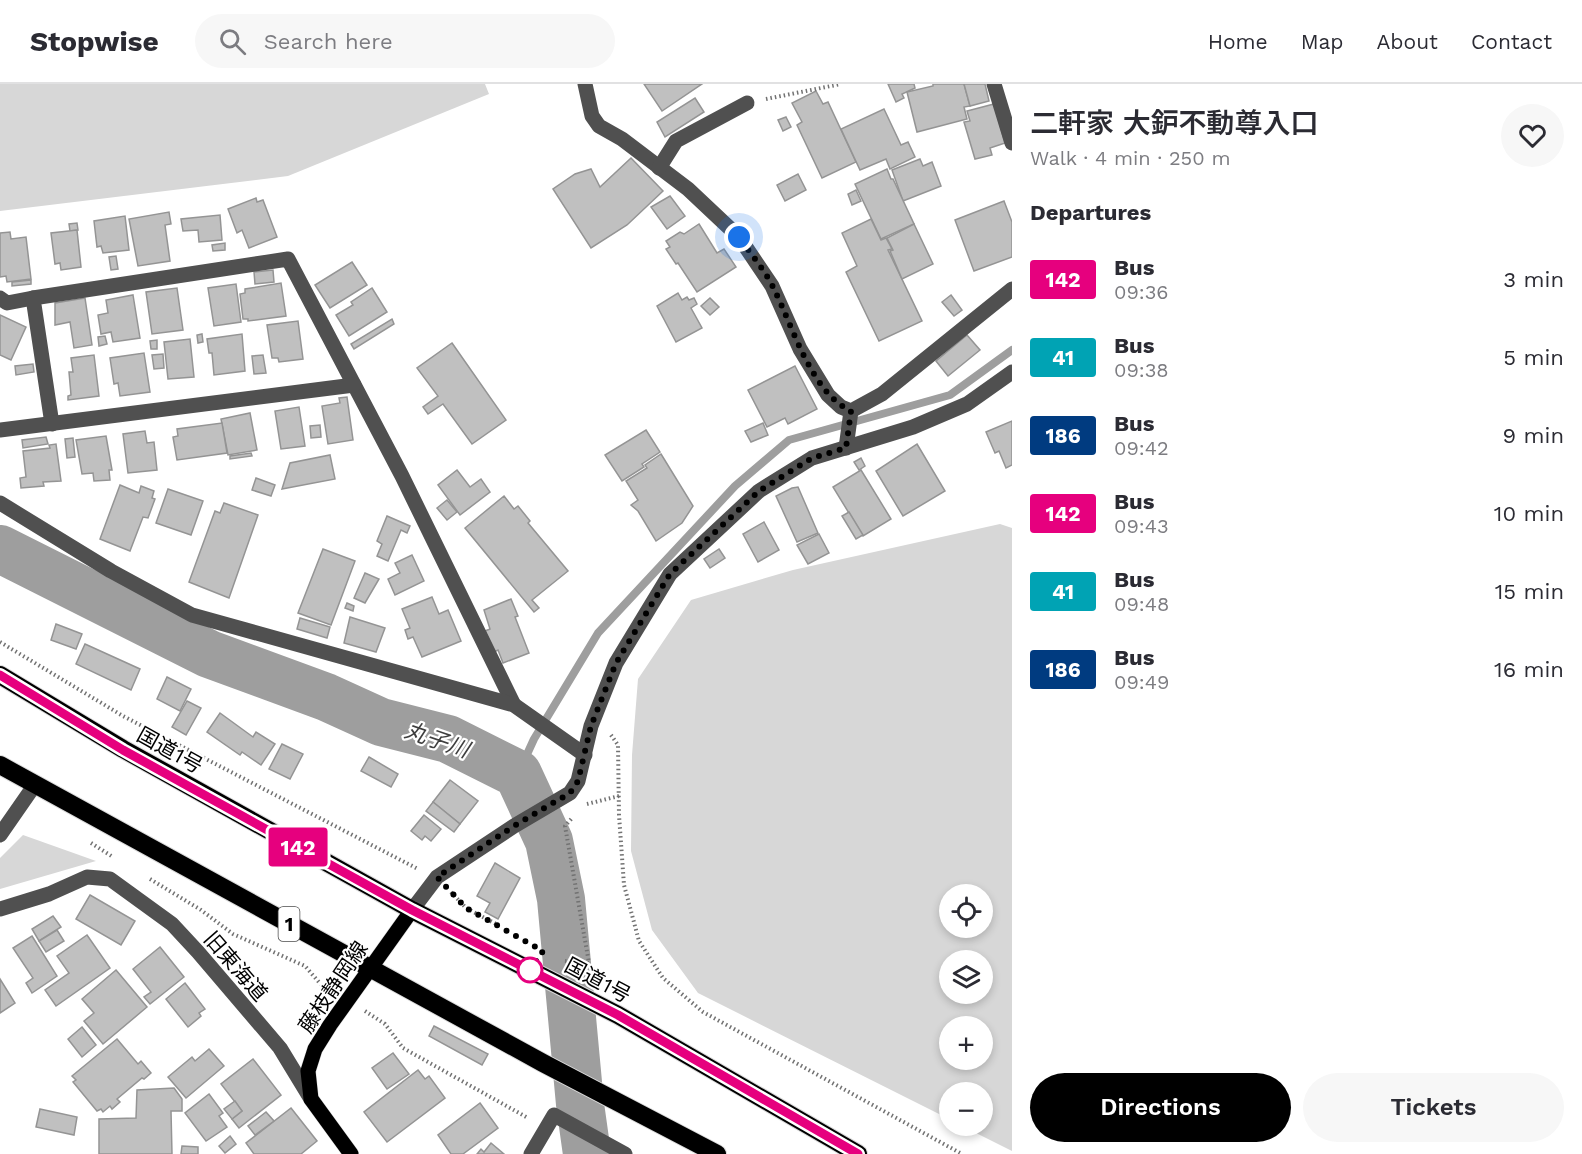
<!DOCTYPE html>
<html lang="en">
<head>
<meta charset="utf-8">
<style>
	:root { --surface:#fff; --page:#f7f7f7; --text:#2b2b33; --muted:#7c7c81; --line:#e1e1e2; --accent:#000 }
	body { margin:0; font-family:"Work Sans","Noto Sans JP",sans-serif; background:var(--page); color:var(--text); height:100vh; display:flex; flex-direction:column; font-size:22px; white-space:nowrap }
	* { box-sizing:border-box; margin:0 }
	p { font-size:20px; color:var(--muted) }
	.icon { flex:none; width:33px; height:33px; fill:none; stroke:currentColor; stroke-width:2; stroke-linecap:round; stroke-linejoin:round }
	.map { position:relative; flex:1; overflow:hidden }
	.side { display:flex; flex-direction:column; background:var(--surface); width:570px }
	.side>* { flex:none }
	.badge { padding:0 12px; border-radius:4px; font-size:21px; line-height:39px }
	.fabs { position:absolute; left:939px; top:800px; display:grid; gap:12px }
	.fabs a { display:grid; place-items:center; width:54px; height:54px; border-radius:50%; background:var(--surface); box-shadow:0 3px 9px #0003; font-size:30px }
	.you { position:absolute; width:30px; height:30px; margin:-15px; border:4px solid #fff; border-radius:50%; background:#1a73e8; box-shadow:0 0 0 9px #1a73e833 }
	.map>.badge { position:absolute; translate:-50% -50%; box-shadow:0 0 0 3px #fff }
	h2 { padding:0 18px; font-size:22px; line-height:54px }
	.round { display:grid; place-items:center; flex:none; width:63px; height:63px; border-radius:32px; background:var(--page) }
	.head { display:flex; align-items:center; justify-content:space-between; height:102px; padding:0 18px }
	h1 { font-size:28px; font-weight:600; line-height:45px }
	.primary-button { display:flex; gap:12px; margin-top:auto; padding:12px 18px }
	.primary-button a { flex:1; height:69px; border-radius:36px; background:var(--accent); color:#fff; font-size:24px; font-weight:600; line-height:69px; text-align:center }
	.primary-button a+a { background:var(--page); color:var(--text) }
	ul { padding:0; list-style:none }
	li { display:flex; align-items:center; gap:18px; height:78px; padding:0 18px }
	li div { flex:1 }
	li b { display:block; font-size:22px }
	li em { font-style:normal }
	li .badge { min-width:66px; font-weight:700; text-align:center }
	header { display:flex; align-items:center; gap:36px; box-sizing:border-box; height:84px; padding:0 30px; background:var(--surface); border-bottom:2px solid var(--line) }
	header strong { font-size:28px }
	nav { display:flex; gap:33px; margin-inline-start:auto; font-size:21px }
	.search { width:420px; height:54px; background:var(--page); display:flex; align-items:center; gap:15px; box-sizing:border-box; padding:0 21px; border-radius:33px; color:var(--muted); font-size:22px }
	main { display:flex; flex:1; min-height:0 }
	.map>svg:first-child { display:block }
	.green { fill:#d7d7d7; fill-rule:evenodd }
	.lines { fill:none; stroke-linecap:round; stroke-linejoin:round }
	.stream { stroke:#9e9e9e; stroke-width:8 }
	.river { stroke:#9e9e9e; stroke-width:48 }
	.building { fill:#c0c0c0; stroke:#949494; stroke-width:1.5 }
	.major-casing { stroke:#dbdbdb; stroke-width:16 }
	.highway-casing { stroke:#dbdbdb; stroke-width:20 }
	.path { stroke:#727272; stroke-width:4; stroke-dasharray:1.5 3; stroke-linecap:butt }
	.minor { stroke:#505050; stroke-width:15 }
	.major { stroke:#000; stroke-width:15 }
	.highway { stroke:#000; stroke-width:18 }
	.line-casing { stroke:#fff; stroke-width:14 }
	.line { stroke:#e6007e; stroke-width:9 }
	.walk { stroke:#000; stroke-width:6; stroke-dasharray:0 10.8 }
	.stop-dot { fill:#fff; stroke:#e6007e; stroke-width:3 }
	.labels { text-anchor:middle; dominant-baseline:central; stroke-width:4.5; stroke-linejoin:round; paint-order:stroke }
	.shield { fill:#fff; stroke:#4c4c4c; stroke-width:1.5 }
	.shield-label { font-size:20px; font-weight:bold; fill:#000 }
	.street-label { font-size:21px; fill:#000; stroke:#fff }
	.water-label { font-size:22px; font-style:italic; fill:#3f3f3f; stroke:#fff }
</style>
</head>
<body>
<header>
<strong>Stopwise</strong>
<div class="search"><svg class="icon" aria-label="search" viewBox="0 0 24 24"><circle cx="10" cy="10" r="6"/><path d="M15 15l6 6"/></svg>Search here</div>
<nav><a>Home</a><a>Map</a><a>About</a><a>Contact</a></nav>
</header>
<main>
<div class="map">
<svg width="1012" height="1070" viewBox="0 0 1012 1070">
	<rect width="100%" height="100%" fill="#fff"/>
	<g class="green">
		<polygon points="0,0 485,0 489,10 288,92 0,127"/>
		<path d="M1000 440 1012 444V1067L960 1041H982V1008H950L949 1035 698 909 652 846 631 767 632 671 638 595 691 516 793 486ZM950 810H982V843H950ZM950 876H982V909H950ZM950 942H982V975H950Z"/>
		<polygon points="23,751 96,777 0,805 0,774"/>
	</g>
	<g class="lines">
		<polyline class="stream" points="518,690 534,655 598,549 735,402 789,356 950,311 1012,266"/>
		<polyline class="river" points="0,465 209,570 326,613 381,638 448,655 518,690 549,757 561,815 580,1020 587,1070"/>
	</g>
	<g class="building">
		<polygon points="644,0 702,0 662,27"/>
		<polygon points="888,0 914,0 915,4 902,10 904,14 896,18"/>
		<polygon points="933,0 964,0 970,22 964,23 967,35 917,48 907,8 933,2"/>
		<polygon points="964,0 985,0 989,17 970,22"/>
		<polygon points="816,7 823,20 828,18 856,78 822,94 797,41 802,38 792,19"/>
		<polygon points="695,14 704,28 665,53 657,38"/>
		<polygon points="994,20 1005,59 990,64 992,71 975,75 964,38 970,37 967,27"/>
		<polygon points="884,25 901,61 908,58 915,73 890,85 886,75 860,86 841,45"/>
		<polygon points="786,33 791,43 783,47 778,36"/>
		<polygon points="631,74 663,107 627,141 591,164 553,105 575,90 591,85 600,103"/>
		<polygon points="920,75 923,82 932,78 941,102 903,117 892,86"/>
		<polygon points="887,85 891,95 893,95 914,140 881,155 855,100"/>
		<polygon points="798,90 806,106 785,117 777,101"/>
		<polygon points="856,106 861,117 852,121 848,110"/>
		<polygon points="670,112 685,132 667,145 651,123"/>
		<polygon points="256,114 257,118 263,116 277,153 249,164 242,146 237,149 228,125"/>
		<polygon points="1004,117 1012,138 1012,173 974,187 955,136"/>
		<polygon points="169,128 171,140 165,141 170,177 138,182 129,135"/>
		<polygon points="220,131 222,156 199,158 198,146 183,147 181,135"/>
		<polygon points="125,132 129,166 103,169 101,162 97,163 94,137"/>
		<polygon points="871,135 881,156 886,154 892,165 888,166 922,237 879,257 846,188 857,182 842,149"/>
		<polygon points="77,139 78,146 70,147 69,140"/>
		<polygon points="699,140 717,169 724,165 736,183 697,208 678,179 676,180 666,165 670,163 666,157 680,148 684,150"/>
		<polygon points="914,140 933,180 902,195 890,167 893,166 887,154"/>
		<polygon points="77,146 81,183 61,186 60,179 55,180 51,149"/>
		<polygon points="10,148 11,155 26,153 31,195 7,198 6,192 0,193 0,149"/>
		<polygon points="225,159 225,166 213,167 212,161"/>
		<polygon points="116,172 118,185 111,186 109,173"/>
		<polygon points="352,178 367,201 330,224 315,201"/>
		<polygon points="273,186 274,198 255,200 254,188"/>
		<polygon points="31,196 31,200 12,202 12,198"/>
		<polygon points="281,199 286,232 248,237 248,235 243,235 240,210 245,209 245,205"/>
		<polygon points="236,200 241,238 214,242 208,204"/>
		<polygon points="177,204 183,246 152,250 146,208"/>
		<polygon points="372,204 387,228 349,252 336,231 353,221 351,218"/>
		<polygon points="678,209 682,216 687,213 689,216 694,214 697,220 691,224 702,244 676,258 657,222"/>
		<polygon points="133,211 140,254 113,258 111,248 101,250 98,231 108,229 106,216"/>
		<polygon points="951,211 962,226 954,232 942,218"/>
		<polygon points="85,214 92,261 74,264 70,238 55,241 55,219"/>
		<polygon points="710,214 719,223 710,231 701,222"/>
		<polygon points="0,231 26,243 11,276 0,271"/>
		<polygon points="392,235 394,240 354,265 351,260"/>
		<polygon points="298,237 303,275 279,278 278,274 272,274 267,241"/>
		<polygon points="202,250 203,258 198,259 197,251"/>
		<polygon points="242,250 245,287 214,291 212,269 209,269 207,255"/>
		<polygon points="967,251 980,266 948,292 936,277"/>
		<polygon points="105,252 107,260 99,262 98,253"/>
		<polygon points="190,255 194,293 168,295 164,258"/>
		<polygon points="157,256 157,265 151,265 150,257"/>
		<polygon points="452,259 506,336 472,360 443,320 428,330 423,323 438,312 417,284"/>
		<polygon points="144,269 150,308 120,312 118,299 114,300 110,274"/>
		<polygon points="163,270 164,284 154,285 152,271"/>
		<polygon points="94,271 99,312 68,316 68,312 71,311 69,288 73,288 71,274"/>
		<polygon points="263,271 266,289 254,290 252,272"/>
		<polygon points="33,280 34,288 16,291 15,282"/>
		<polygon points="795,282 817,325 788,340 785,334 767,343 748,306"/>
		<polygon points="347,313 353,356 328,360 322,322 340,319 339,314"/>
		<polygon points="299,323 305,362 281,365 275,327"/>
		<polygon points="250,329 257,366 228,371 221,335"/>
		<polygon points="1012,337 1012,381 1006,384 999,367 995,369 986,348"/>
		<polygon points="222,339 227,369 177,376 173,353 178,352 177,345"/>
		<polygon points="763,339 768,351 751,358 745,347"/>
		<polygon points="320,341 321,353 311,354 310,342"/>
		<polygon points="646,346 660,368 642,380 644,383 622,397 605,371"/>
		<polygon points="145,347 147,359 154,358 157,386 128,389 123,350"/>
		<polygon points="106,352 112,386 109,386 110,396 94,397 93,389 82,390 76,356"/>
		<polygon points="46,353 48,360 23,364 22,356"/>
		<polygon points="73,354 75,373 67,374 65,355"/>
		<polygon points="56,360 61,397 43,398 44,402 21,404 20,394 26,393 23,367 50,364 49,361"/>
		<polygon points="917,360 945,407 903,432 876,387"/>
		<polygon points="251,369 252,372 230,375 230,372"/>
		<polygon points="661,370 693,422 682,439 656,457 638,427 631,421 638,416 626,397 647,384 645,381"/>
		<polygon points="330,371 335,395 282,405 290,379"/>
		<polygon points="861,374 865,382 859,386 854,378"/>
		<polygon points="457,386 470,403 481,395 490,408 460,431 438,401"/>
		<polygon points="861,386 891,435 863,452 833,403"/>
		<polygon points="256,394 275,401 271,412 252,406"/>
		<polygon points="120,401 139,409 141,402 154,407 152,414 155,415 148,434 143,433 130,467 100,455"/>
		<polygon points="798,403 818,449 797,458 776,412 792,404"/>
		<polygon points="168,405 203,417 191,451 156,439"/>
		<polygon points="504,412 514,425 518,422 530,437 528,439 568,487 532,516 539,524 534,528 465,444"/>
		<polygon points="447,416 457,428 447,436 437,424"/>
		<polygon points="224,419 258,431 229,514 189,498 215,427 220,429"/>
		<polygon points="849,428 863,451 856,455 842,432"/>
		<polygon points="387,432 410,442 407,449 401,446 388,477 377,472 382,460 377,457"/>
		<polygon points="764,438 779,466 758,478 743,450"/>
		<polygon points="819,450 829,469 808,480 797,461"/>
		<polygon points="323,465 355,477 331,541 298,529"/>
		<polygon points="719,465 725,474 710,484 704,475"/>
		<polygon points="412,471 424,497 395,511 388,495 400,489 395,479"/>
		<polygon points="365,489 379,495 365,519 354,514"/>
		<polygon points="432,513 439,530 448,526 461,557 422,573 413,553 408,555 405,546 410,544 402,525"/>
		<polygon points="511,515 518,532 515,533 529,569 503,579 498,566 494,568 485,547 490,545 484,526"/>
		<polygon points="347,519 354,522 353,527 345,524"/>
		<polygon points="350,533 385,544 376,568 344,559"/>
		<polygon points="300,534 330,543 327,554 297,545"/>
		<polygon points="56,540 82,550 76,565 51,556"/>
		<polygon points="85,560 140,585 131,606 76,580"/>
		<polygon points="167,593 191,605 180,627 157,615"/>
		<polygon points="187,617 201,624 186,651 172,643"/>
		<polygon points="220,629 253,653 256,648 275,660 261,681 242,668 240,671 207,648"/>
		<polygon points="282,660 303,670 290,695 269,685"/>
		<polygon points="369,673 398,690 391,703 361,687"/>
		<polygon points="450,696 478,717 460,740 433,718"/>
		<polygon points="433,718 460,740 454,748 426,727"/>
		<polygon points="424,731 441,745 431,757 425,752 422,756 411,747"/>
		<polygon points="495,779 520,794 498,835 485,828 490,819 477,812"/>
		<polygon points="90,811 135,837 121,861 76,835"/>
		<polygon points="53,832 61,843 39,857 32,845"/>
		<polygon points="57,846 64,857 46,868 39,857"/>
		<polygon points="87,851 110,884 56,922 45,906 69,889 57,872"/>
		<polygon points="32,852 57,892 32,909 26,899 33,894 13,864"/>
		<polygon points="160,863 184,893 150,920 144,913 151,908 133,885"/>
		<polygon points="116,886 147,923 103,960 84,937 94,929 82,915"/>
		<polygon points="0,895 15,919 0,929"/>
		<polygon points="185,899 205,925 199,929 201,932 188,943 166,915"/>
		<polygon points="434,942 488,970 482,981 429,952"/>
		<polygon points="82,943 96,961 82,973 68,955"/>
		<polygon points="117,955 138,980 141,977 151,989 144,995 142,994 117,1015 120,1018 112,1025 110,1022 103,1028 101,1025 97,1027 73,998 76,996 72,992"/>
		<polygon points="209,965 224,982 186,1014 168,993 192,973 195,977"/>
		<polygon points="393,969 409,990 387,1005 372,984"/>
		<polygon points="253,975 281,1011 239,1044 232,1035 242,1027 221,1000"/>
		<polygon points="418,986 425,995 429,992 445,1014 387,1058 364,1028"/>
		<polygon points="174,1004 182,1015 182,1027 171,1027 172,1070 99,1070 99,1035 136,1034 137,1006"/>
		<polygon points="209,1010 223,1029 219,1032 227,1043 206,1057 185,1029"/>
		<polygon points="235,1017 242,1027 232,1035 224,1025"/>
		<polygon points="480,1019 498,1044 463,1070 451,1070 438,1051"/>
		<polygon points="291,1024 317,1057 301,1070 254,1070 246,1059"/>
		<polygon points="40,1025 77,1033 74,1051 36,1043"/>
		<polygon points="266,1028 274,1037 255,1051 248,1042"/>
		<polygon points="230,1052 236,1060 225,1069 219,1062"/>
		<polygon points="491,1059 504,1070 477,1070 481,1065 484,1068"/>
		<polygon points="182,1062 198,1063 198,1070 181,1070"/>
	</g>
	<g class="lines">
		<g class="major-casing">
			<polyline id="major" points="351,1070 311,1015 308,987 315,965 330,941 412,826"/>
		</g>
		<g class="highway-casing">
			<g id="highway">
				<polyline points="0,591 123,665 412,826 618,931 858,1070"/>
				<polyline points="0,681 543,979 717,1070"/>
			</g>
		</g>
		<g class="path">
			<polyline points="766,15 841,0"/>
			<polyline points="0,558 123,632 418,785"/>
			<polyline points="611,651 618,661 619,731 624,801 639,857 663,894 703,928 962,1070"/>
			<polyline points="587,720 619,712"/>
			<polyline points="91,759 113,773"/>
			<polyline points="150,795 201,826 233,850 305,882 324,904 330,907"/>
			<polyline points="451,808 466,824 498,841"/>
			<polyline points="565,877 589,879 565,742 573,733"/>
			<polyline points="365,927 385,940 403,964 528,1034"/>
		</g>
		<g class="minor">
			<polyline points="585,0 592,32 599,42 622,55 688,105 739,153 772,202 800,265 828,311 841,323 851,327 882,310 1012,205"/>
			<polyline points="994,0 1012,59"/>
			<polyline points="659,84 676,57 747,19"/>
			<polyline points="0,214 7,219 33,214"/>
			<polyline points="52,340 33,214 288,175 402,392 514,621"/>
			<polyline points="0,346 354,301"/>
			<polyline points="846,364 851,327"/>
			<polyline points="0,419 111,487 192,531 514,621 585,671"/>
			<polyline points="0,751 34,702"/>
			<polyline points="0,825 49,810 87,793 110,795 172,840 198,868 280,964 311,1015"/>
			<polyline points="412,826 437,793 514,742 570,709 578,697 591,642 616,579 670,490 759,407 812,374 913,343 967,320 1012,288"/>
			<polyline points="531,1070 554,1031 625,1070"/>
		</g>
		<use href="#major" class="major"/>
		<use href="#highway" class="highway"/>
	</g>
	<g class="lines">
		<g class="line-casing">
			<polyline id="line" points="0,591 123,666 412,826 618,931 858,1070"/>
		</g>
		<use href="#line" class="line"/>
		<path class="walk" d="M530 886 543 867 466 824 437 793 514 742 570 709 578 697 591 642 616 579 670 490 759 407 812 374 846 364 851 327C811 309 792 240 773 203 764 185 750 169 739 153"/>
	</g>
	<circle class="stop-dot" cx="530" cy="886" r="12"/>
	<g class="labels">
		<rect class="shield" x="278.5" y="823" width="21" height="34" rx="4.5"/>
		<g class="shield-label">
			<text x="289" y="840">1</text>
		</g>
		<g class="street-label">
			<text transform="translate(170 666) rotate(29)">国道1号</text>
			<text transform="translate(236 882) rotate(49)">旧東海道</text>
			<text transform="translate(598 896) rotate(28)">国道1号</text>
			<text transform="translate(333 903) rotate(-56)">藤枝静岡線</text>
		</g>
		<g class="water-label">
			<text transform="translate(437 656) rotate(19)">丸子川</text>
		</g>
	</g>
</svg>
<div class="fabs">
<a><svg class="icon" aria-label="locate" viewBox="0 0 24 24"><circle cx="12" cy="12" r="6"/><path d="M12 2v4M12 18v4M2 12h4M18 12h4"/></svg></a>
<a><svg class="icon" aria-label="layers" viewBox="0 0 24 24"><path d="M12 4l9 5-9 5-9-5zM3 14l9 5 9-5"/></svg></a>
<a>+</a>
<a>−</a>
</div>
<div class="you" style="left:739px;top:153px"></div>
<b class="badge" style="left:298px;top:763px;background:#e6007e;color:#fff">142</b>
</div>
<section class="side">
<div class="head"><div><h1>二軒家 大鈩不動尊入口</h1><p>Walk · 4 min · 250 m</p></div><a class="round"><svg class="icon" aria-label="heart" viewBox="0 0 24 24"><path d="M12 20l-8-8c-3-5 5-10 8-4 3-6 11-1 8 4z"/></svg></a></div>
<h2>Departures</h2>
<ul>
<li><span class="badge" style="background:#e6007e;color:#fff">142</span><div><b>Bus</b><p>09:36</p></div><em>3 min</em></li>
<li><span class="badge" style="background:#00a3b4;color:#fff">41</span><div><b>Bus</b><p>09:38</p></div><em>5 min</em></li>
<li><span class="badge" style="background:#003b80;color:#fff">186</span><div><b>Bus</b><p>09:42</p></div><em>9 min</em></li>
<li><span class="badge" style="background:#e6007e;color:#fff">142</span><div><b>Bus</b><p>09:43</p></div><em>10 min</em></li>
<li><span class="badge" style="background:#00a3b4;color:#fff">41</span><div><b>Bus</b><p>09:48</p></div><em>15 min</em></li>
<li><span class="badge" style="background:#003b80;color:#fff">186</span><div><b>Bus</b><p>09:49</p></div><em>16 min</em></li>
</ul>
<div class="primary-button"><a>Directions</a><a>Tickets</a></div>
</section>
</main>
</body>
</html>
